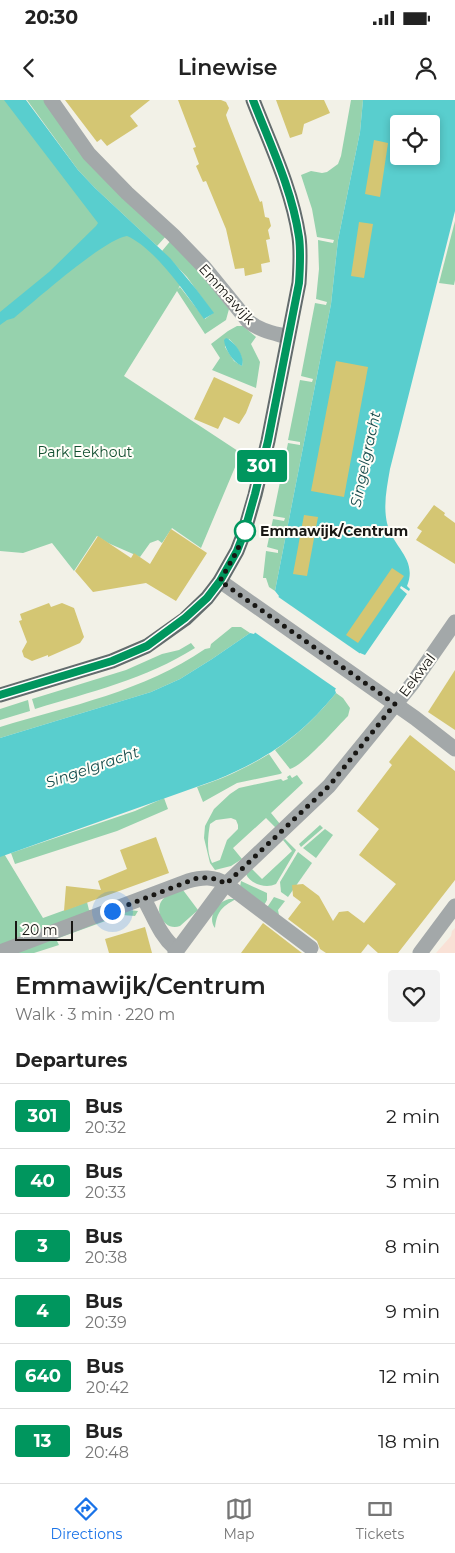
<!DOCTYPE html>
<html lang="en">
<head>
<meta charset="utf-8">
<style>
	:root { --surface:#fff; --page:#f2f2f2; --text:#222; --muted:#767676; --line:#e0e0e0; --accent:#1a73e8 }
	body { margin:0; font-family:Montserrat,sans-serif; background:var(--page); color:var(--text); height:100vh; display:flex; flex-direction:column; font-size:19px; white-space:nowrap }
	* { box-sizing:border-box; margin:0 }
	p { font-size:16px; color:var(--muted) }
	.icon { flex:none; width:28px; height:28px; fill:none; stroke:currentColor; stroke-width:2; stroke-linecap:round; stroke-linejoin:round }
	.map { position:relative; height:853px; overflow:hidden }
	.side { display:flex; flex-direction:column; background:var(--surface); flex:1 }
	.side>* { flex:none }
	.badge { padding:0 10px; border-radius:4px; font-size:18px; line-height:32px }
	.controls { position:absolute; left:390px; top:15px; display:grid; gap:10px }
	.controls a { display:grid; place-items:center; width:50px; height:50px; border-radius:5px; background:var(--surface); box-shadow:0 2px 8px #0003; font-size:25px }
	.scale { position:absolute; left:15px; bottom:12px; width:58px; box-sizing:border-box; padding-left:5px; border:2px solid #181714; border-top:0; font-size:14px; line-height:18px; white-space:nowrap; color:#181714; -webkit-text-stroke:4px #fffef8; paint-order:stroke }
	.you { position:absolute; width:25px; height:25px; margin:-12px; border:4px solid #fff; border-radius:50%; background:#1a73e8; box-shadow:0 0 0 8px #1a73e833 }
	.map>.badge { position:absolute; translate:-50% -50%; box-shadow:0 0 0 2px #fff }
	h2 { padding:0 15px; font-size:19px; line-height:45px }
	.round { display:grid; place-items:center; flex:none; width:52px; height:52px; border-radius:5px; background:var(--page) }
	.head { display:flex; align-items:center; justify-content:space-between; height:85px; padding:0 15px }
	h1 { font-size:24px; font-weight:600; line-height:38px }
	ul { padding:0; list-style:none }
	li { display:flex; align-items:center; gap:15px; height:65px; padding:0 15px; border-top:1px solid var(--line) }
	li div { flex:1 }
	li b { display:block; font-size:19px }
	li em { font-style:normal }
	li .badge { min-width:55px; font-weight:700; text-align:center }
	.status { display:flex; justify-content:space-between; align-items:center; height:35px; padding:0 25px; background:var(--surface); direction:ltr }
	.status svg { height:14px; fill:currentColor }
	header { display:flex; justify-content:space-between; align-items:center; height:65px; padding:0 15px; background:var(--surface); font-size:22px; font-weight:600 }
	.dock { display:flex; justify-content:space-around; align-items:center; height:70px; border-top:1px solid var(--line); background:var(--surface); font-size:14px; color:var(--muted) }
	.dock a { display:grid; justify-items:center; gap:2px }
	.dock .current { color:var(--accent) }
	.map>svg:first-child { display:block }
	.commercial { fill:#f9e1d6 }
	.green { fill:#96d2ad; fill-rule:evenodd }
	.water { fill:#59cece; fill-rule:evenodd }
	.pier { fill:#f2f1e7 }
	.building { fill:#d4c673 }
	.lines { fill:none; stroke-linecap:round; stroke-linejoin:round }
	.minor { stroke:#a3a8a9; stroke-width:15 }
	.major { stroke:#636c6d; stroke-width:15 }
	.line-casing { stroke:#fff; stroke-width:11 }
	.line { stroke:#00965e; stroke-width:8 }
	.walk { stroke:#181714; stroke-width:5; stroke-dasharray:0 9 }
	.stop-dot { fill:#fff; stroke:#00965e; stroke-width:2.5 }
	.labels { text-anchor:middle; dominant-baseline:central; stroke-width:4; stroke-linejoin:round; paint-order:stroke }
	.street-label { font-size:14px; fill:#181714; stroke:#fffef8 }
	.park-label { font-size:14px; fill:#124f30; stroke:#fffef8 }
	.stop-label { font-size:14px; font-weight:bold; fill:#181714; stroke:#fffef8; text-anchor:start }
	.water-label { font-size:15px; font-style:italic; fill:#194d4d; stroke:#fffef8 }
</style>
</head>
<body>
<div class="status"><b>20:30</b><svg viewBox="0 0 49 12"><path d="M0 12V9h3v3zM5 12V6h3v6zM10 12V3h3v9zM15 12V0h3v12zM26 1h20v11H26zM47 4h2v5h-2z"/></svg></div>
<header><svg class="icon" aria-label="back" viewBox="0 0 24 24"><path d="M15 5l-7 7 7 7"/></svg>Linewise<svg class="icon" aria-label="person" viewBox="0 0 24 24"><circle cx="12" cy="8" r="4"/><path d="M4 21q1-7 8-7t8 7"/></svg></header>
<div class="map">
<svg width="455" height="853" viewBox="0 0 455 853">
	<rect width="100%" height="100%" fill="#f2f1e7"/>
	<polygon class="commercial" points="455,828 455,853 436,853 451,836 452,831"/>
	<g class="green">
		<polygon points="0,0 17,0 81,84 183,180 178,189 180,187 205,219 213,213 187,177 162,151 172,139 229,209 226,220 205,234 177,191 124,276 241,353 201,448 172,428 162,443 158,440 150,443 140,457 108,443 97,436 74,471 52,443 23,453 0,451"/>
		<polygon points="27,0 44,0 167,135 157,146 95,88 78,70"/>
		<polygon points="351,0 363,0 360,32 338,140 331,204 275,491 269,487 266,478 263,478 266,451 278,453 278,450 267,447 273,419 284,421 285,418 273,416 288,343 300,345 300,342 288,340 300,280 312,282 313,279 301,276 315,203 326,205 327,202 316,199 319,169 318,140 333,143 334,140 317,137 312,109 301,75 311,71 322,73 327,72 338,64 341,56"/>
		<polygon points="455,121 455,180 454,185 439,183"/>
		<path d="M237 226H243L256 237 251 244 260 262 256 288 212 270 220 258 211 244 228 231ZM229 239C236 245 244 257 242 266L234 261 225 247Z"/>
		<path d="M232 527H241L250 533 212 559 180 579 151 592 0 638V627C70 606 144 591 205 549L210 548 211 544Z"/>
		<path d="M191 543 195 548C146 579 90 592 35 609L32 599 126 570 162 554 179 550Z"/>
		<path d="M336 593 343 598 350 608 348 616C336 628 304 665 290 669L275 650C299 634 319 614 336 593Z"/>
		<polygon points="28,600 30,611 0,620 0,609"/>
		<path d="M269 654 282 673 280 674 237 683 203 702 197 687C223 679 246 668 269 654Z"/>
		<path d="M290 675 292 678 297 675 303 683 271 713 280 724 276 728 266 718 233 748 242 759 231 766 215 770 210 763 204 738 205 726 214 709 230 694 239 688 281 679 283 681 288 679 287 677ZM231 718 236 720 238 725V729L227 740 220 760 212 763C206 752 208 735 210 724L216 720Z"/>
		<polygon points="164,698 168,709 117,731 15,764 11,753 135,711"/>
		<polygon points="320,725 323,728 301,747 299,744"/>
		<polygon points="325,729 333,735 316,758 303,748"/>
		<path d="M285 739 296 750 276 784C266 789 250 784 246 774L252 769 262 779 292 751 283 740Z"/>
		<polygon points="3,752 43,818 87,802 89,810 129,810 138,811 135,816 122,815 56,839 59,845 34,853 0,853 0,754"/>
		<polygon points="298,752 312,763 288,797 281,792 280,782"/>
		<polygon points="241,781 267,793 267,800 263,807 240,787"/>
		<path d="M183 790 198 810 180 826C164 832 152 809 164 798 169 794 177 792 183 790Z"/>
		<polygon points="274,797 285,801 278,810 279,815 266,809"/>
		<path d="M229 799H236C221 807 217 812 215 828 207 817 217 802 229 799Z"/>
	</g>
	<g class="water">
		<path d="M4 0H26L78 70 95 88 170 158 196 189 214 213 204 219C186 194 155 148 127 136 104 139 35 201 14 218L7 220 0 225V212L49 172 96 126 98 123Z"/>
		<path d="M363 0H455V111L390 369C387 387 383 404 387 423 393 448 418 459 407 486L410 489 409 491 401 486 400 488 407 494 365 555 360 553 335 590 336 593C301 636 267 659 216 680L0 757V638L151 592 180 579 212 559 250 533 254 534 279 496 275 491 331 204 338 140 360 32ZM399 24H431V56H399Z"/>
		<path d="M226 238C235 242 245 256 242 266 233 262 225 250 224 240Z"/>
	</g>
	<polygon class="pier" points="277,496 362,555 338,590 253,531"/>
	<g class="building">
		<polygon points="65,0 150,0 130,16 138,26 107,46 101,39 97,42"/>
		<polygon points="178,0 221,0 226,2 229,8 226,15 228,21 260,102 262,101 265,117 269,118 271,126 268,130 270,139 266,140 270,162 261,164 262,172 245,176 244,168 235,169 226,129 206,81 203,82 196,66 199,64 193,48 196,47"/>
		<polygon points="276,0 324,0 330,13 304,24 302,34 290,38"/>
		<polygon points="374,40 388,43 380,97 365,94"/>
		<polygon points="359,122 373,124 364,178 351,176"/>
		<polygon points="336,261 368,267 344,397 311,391"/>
		<polygon points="214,277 253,295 246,313 239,324 224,317 218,329 194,319"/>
		<polygon points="434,405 445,413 444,415 455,423 455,464 416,440 422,431 417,428"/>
		<polygon points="304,415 318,417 307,476 293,474"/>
		<polygon points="171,429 207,453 176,501 146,483 93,492 75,471 98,436 131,458 134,453 150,464"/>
		<polygon points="392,468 404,476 358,543 346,535"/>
		<polygon points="49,503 51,507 62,503 74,508 84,537 80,543 48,557 48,555 32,561 24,557 22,551 27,542 19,521 22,520 20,514"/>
		<polygon points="455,570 455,630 428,612"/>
		<polygon points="410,635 455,671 455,780 398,853 378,853 368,844 361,853 326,853 320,849 317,841 288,819 301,802 293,796 292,785 303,784 319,796 333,821 339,812 348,811 364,823 396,784 359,755 379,729 357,711 392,665 389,662"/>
		<polygon points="156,737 169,773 64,811 66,786 101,790 98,781 127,769 120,750"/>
		<polygon points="263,823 302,853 241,853"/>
		<polygon points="145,827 152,853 109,853 105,839"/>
	</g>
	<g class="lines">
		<g class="minor">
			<path d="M51 0 89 54 127 93 173 135 204 167 248 221C260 231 274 233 288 237"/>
			<polyline points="220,481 415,618 455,649"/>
			<path d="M144 799C154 817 160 836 176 849"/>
			<path d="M0 852 188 781C202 777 214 776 226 784L311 848"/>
			<polyline points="175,853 226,784 329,686 412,584 455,522"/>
			<polyline points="420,853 455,806"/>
		</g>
		<path class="major" d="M0 595 112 561 147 546 185 519 207 498 220 481 237 451 244 433 255 395 268 341 299 183C300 168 301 152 299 137 292 89 270 44 253 0"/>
	</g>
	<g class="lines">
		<g class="line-casing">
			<path id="line" d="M0 595 112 561 147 546 185 518 207 498 220 481 237 451 244 433 255 394 268 341 299 183C300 168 301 152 299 137 292 89 270 44 253 0"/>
		</g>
		<use href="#line" class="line"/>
		<path class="walk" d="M112 811 197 778C208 777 216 778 226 784L329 686 395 604 220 481 237 451 245 431"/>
	</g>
	<circle class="stop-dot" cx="245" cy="431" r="10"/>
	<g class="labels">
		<g class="street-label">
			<text transform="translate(227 194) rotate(48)">Emmawijk</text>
			<text transform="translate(417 575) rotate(-53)">Eekwal</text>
		</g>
		<g class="park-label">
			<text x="85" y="352">Park Eekhout</text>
		</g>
		<g class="stop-label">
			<text x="260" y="431">Emmawijk/Centrum</text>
		</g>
		<g class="water-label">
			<text transform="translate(365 359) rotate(-78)">Singelgracht</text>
			<text transform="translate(92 667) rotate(-19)">Singelgracht</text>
		</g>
	</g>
</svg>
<div class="controls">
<a><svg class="icon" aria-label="locate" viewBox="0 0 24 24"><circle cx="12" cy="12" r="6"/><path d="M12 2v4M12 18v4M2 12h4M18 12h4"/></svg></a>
</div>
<div class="scale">20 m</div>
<div class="you" style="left:112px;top:811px"></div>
<b class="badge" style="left:262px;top:366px;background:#00965e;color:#fff">301</b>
</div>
<section class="side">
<div class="head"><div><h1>Emmawijk/Centrum</h1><p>Walk · 3 min · 220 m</p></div><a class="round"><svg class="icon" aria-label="heart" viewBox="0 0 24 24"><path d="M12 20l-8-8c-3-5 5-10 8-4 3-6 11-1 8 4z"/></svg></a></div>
<h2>Departures</h2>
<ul>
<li><span class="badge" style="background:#00965e;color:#fff">301</span><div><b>Bus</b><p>20:32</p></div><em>2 min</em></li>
<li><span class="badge" style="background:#00965e;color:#fff">40</span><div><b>Bus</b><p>20:33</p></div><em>3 min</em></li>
<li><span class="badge" style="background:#00965e;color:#fff">3</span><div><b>Bus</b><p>20:38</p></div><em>8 min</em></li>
<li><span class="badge" style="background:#00965e;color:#fff">4</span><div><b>Bus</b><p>20:39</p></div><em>9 min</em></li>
<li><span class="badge" style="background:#00965e;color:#fff">640</span><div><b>Bus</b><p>20:42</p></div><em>12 min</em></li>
<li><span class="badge" style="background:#00965e;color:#fff">13</span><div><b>Bus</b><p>20:48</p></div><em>18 min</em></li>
</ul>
</section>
<nav class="dock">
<a class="current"><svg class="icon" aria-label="directions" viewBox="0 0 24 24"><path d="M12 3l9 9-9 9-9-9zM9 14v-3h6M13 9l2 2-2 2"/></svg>Directions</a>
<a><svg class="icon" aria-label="map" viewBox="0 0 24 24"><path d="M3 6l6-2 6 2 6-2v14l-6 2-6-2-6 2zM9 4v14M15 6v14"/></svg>Map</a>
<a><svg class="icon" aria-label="tickets" viewBox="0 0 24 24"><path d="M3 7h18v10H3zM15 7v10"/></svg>Tickets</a>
</nav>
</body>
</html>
